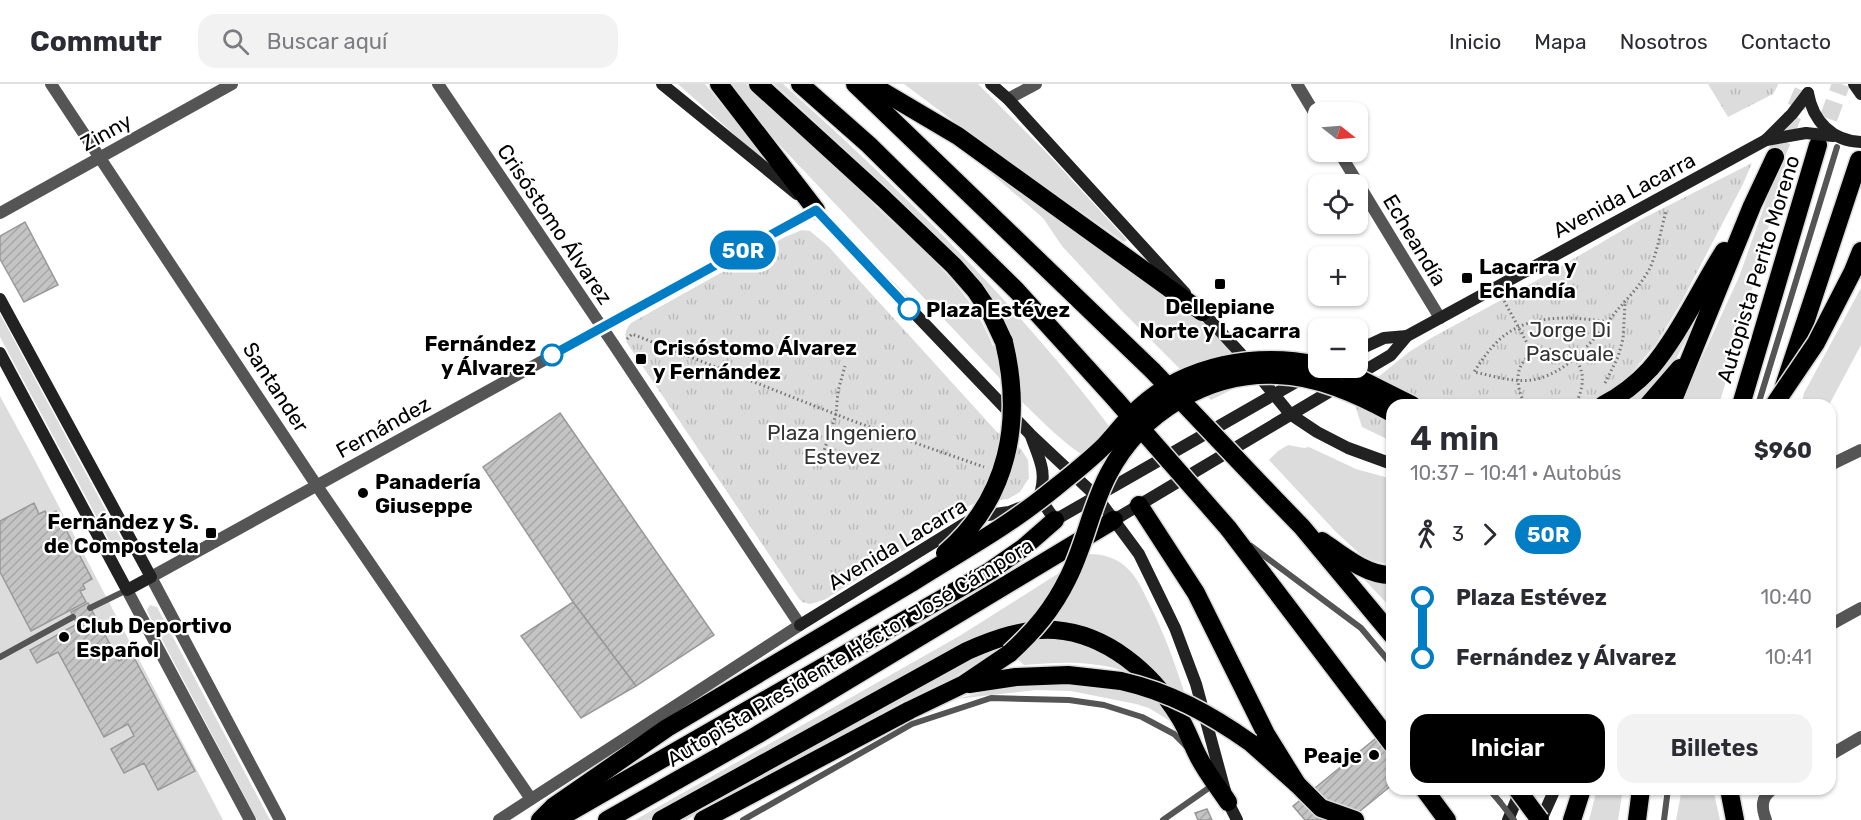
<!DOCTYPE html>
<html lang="es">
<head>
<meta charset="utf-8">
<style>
	:root { --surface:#fff; --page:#f2f2f3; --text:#2b2b33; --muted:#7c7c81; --line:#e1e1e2; --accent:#000 }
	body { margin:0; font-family:Rubik,sans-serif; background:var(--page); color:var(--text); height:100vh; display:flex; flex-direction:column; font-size:22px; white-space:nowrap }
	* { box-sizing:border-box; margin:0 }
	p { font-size:20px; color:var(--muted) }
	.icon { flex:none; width:33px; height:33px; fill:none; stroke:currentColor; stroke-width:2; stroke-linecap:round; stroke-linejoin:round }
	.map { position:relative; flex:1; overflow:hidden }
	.drawer { position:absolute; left:1386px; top:315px; width:450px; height:396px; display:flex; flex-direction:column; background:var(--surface); border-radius:18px; box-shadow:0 2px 4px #0004 }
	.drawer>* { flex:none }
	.badge { padding:0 12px; border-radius:20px; font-size:21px; line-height:39px }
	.needle { width:39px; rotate:107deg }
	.fabs { position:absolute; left:1308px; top:18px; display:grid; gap:12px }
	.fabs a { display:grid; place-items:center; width:60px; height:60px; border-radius:12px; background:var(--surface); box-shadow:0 2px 4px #0004; font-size:30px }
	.map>.badge { position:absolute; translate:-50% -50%; box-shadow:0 0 0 3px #fff }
	.legs { display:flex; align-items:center; gap:9px; height:66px; padding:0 24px; font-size:20px }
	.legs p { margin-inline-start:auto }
	.head { display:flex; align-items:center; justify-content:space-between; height:102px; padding:0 24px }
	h1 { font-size:33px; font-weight:600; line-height:45px }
	.action { display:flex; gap:12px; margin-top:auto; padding:12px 24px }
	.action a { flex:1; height:69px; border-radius:18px; background:var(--accent); color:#fff; font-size:24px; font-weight:600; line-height:69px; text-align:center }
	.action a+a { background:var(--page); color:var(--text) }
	ul { padding:0 24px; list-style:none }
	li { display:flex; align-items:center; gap:21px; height:60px; font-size:22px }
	li i { display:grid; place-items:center; width:9px; height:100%; margin:0 8px; background:currentColor }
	li i::after { content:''; width:15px; height:15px; margin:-8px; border:4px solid; border-radius:50%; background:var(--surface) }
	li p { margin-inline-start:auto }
	li:first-child i { background:linear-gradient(#0000 50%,currentColor 0) }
	li:last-child i { background:linear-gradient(currentColor 50%,#0000 0) }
	header { display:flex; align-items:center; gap:36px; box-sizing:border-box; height:84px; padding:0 30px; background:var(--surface); border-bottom:2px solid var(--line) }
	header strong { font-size:28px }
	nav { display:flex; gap:33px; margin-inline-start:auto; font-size:21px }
	.search { width:420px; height:54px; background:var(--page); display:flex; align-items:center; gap:15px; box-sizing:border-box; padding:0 21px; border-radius:18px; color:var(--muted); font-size:22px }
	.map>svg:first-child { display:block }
	.grass { fill:#dcdcdc }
	.park { fill:url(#park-tufts) }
	.building { fill:url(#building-hatch); stroke:#999; stroke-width:1.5 }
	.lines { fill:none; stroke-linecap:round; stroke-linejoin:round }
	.highway-tunnel { stroke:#d9d9d9; stroke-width:18; stroke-dasharray:18 9; stroke-linecap:butt }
	.highway-casing { stroke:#dbdbdb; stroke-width:21 }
	.path { stroke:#777; stroke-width:3; stroke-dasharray:1.5 3; stroke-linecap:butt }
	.lane { stroke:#555; stroke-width:6 }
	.street { stroke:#555; stroke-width:12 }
	.secondary { stroke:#222; stroke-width:12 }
	.highway { stroke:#000; stroke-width:18 }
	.highway-bridge-casing { stroke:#dbdbdb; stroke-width:21; stroke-linecap:butt }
	.lane-bridge { stroke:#555; stroke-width:6 }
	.secondary-bridge { stroke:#222; stroke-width:12 }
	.highway-bridge { stroke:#000; stroke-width:18 }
	.line-1-casing { stroke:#fff; stroke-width:14 }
	.line-1 { stroke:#007dc5; stroke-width:9 }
	.poi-dot { fill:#000; stroke:#fff; stroke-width:2 }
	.stop-1-dot { fill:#fff; stroke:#007dc5; stroke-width:3 }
	.labels { text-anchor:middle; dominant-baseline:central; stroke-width:4.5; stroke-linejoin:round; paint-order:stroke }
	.street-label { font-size:21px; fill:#000; stroke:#fff }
	.poi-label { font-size:21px; font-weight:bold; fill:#000; stroke:#fff; text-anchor:start }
	.stop-label { font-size:21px; font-weight:bold; fill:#000; stroke:#fff; text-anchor:start }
	.park-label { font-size:21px; fill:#333; stroke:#fff }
</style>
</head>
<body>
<header>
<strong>Commutr</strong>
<div class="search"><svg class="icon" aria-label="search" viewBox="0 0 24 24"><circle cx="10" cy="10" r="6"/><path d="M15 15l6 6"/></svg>Buscar aquí</div>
<nav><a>Inicio</a><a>Mapa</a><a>Nosotros</a><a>Contacto</a></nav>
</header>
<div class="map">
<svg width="1861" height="736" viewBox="0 0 1861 736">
	<defs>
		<pattern id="park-tufts" width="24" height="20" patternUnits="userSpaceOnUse" patternTransform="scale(1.5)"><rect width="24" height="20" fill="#dcdcdc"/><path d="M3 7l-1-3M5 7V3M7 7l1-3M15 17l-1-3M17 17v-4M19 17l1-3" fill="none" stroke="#bbb"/></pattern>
		<pattern id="building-hatch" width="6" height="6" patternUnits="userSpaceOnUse" patternTransform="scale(1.5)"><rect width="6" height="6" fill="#c4c4c4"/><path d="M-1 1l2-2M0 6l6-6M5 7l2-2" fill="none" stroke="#a7a7a7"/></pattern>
	</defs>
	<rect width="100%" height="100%" fill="#fff"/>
	<g class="grass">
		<polygon points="678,0 705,0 767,77 758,72"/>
		<path d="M726 0H746C792 41 836 83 880 126 924 168 970 203 993 262L1010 254 927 144 897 113 774 0H783C910 114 1032 234 1132 373 1128 376 1123 380 1120 381 1088 388 1046 340 1025 321L773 54 741 20Z"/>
		<polygon points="904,0 978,0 1048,70 1127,156 1124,158 980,57"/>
		<polygon points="964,66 1187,223 1217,250 1246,286 1243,300 1211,316 1122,227 1062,162 1043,134"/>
		<polygon points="1787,74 1750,213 1719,321 1680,321 1739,193 1781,75"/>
		<polygon points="1861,204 1861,261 1829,321 1801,321 1804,309"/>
		<polygon points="0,230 125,462 127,469 124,474 117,471 0,253"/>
		<path d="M1688 244 1691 246 1670 287 1640 321H1622C1652 297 1669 276 1688 244Z"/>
		<polygon points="0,312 32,371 223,736 0,736"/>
		<polygon points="1288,361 1304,364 1309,363 1356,385 1392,395 1392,481 1373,477 1361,471 1335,447 1269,376 1278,367"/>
		<path d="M1089 470C1103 470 1117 474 1127 484 1137 493 1143 507 1149 519 1168 557 1181 596 1193 637L1134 571 1034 540 649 736H635L961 551Z"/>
		<polygon points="1364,492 1392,502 1392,525 1364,495"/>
		<polygon points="150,521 157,523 270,736 257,736 148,529 147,526"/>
		<path d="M1044 553 1073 555 1114 572 1160 620 1173 639 1149 624 1136 620 1071 607 1036 606 956 615C1014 600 1063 594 1121 607L1129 589C1097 576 1058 578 1024 581L1004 562 953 594 902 618 686 736H675L991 563Z"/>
		<polygon points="1597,705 1623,705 1618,736 1589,736"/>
		<polygon points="1682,705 1713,705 1720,736 1676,736"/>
	</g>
	<g class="park">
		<polygon points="1708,0 1778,0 1778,1 1773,10 1728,33"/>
		<polygon points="1752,79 1743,100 1682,217 1656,260 1627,294 1606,310 1585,321 1392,321 1392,360 1386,358 1387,355 1362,343 1355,321 1362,306 1409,268 1433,253 1527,202 1640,136"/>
		<path d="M802 146 810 147 828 162 996 347 1021 365 1028 376 1029 394 1020 408 1008 415 976 419 957 427 929 451 824 516 810 520 802 518 797 512 627 259C624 251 625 246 631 239L785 153Z"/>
	</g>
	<g class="building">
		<polygon points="25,138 58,201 24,218 0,175 0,152"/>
		<polygon points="560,329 714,551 636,602 573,518 483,383"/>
		<polygon points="34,419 39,430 45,427 47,432 56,427 92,495 83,500 85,505 80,507 86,518 31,547 0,488 0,437"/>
		<polygon points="573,518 636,602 581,634 521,552"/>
		<polygon points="88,519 119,577 132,570 195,687 158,706 144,679 124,689 111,665 134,652 128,640 104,653 58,568 37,579 30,566 77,540 71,528"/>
		<polygon points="1392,641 1392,701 1349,736 1305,736 1293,722"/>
		<polygon points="1207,725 1212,736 1198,736 1195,729"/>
	</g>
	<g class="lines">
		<g class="highway-tunnel">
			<polyline points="1819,60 1841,0"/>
			<polyline points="1775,73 1806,0"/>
		</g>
		<g class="highway-casing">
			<g id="highway">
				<polyline points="719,0 816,126"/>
				<polyline points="758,0 883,114 954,182 975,206 990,228 1004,258"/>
				<polyline points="800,0 869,61 1017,207 1116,316"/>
				<polyline points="855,0 1153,287"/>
				<polyline points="870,0 958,52 1202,228"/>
				<polyline points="1853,187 1861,167"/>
				<polyline points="1784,302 1859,76"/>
				<path d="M1603 321C1620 312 1637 299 1650 285 1678 253 1701 203 1724 167"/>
				<polyline points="1648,321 1680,284"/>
				<polyline points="1671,321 1752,122 1775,73"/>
				<polyline points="1741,321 1818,61"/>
				<polyline points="1272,412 1302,443 1392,551"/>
				<polyline points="1139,421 1196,509 1266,650 1297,700"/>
				<polyline points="1228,444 1392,660"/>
				<path d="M1322 457C1342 471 1367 492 1392 491"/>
				<polyline points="969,600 1016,593 1068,591 1121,597"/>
				<polyline points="1251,659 1297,700 1321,724 1355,736"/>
				<polyline points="1424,705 1447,736"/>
				<polyline points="1729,705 1735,736"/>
				<polyline points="540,736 553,723 667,644 913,498"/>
				<polyline points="556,736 990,487 1023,464 1055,436"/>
				<polyline points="607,736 757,651 1114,436"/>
				<path d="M661 736 967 567C994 555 1024 544 1055 546 1107 550 1151 588 1178 631 1187 644 1191 659 1198 672 1206 688 1218 703 1228 718"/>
				<polyline points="703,736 910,626 964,600 1010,569"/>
				<polyline points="1572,736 1582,705"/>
				<polyline points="1637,736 1641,705"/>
			</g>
		</g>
		<g class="path">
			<polyline points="1502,213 1533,270"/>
			<path d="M1608 238C1572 232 1525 229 1497 258 1488 267 1481 277 1474 288 1494 292 1517 300 1537 295 1573 286 1597 251 1619 224 1630 212 1642 199 1650 184 1658 166 1661 145 1666 127"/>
			<polyline points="627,255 632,250 853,337 984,383"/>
			<polyline points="1605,299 1618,273 1623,255 1625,220"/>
			<path d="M1522 314C1496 249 1605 249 1578 315"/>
			<polyline points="823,370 836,330 838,307 845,282"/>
		</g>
		<g class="lane">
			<polyline points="1758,321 1837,63"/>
			<polyline points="1251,462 1361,544 1392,581"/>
			<polyline points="90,524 127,506"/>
			<polyline points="0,573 73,533"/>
			<polyline points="1489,705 1500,718"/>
			<polyline points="743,736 912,640 991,614 1069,616 1104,621 1142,633 1174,650 1187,663"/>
			<polyline points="1163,736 1213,701"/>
			<polyline points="1664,736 1668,705"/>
		</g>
		<g class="street">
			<polyline points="51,0 317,402 531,715"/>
			<polyline points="438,0 616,264 800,541 499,736"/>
			<polyline points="1297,0 1318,35"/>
			<polyline points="1008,15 1036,0"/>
			<polyline points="1339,68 1440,234"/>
			<polyline points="0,129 232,0"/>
			<polyline points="1830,381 1861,366"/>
			<polyline points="127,506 250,736"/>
			<polyline points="1830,541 1861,524"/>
			<polyline points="1830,671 1861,653"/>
			<polyline points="280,736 151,493 816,126"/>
			<path d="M1766 736C1761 723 1761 713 1773 705"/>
		</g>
		<g class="secondary">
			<polyline points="662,0 797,110"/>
			<polyline points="991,0 1008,15 1185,209"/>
			<polyline points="811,121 1030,350 1096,412 1139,470 1175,544 1196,600 1228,718 1237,736"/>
			<polyline points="0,215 151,493 127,506 0,269"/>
			<polyline points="1197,222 1242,271 1290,330 1317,348 1348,364 1392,380"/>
			<polyline points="1358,266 1384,254 1407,252"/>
			<path d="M1031 352C1039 375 1048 388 1039 413"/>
			<polyline points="1039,413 1055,436 1303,294"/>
			<polyline points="1114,436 1391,271 1407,252 1766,56"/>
			<polyline points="800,541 967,438 981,432 1009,428 1022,423"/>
			<polyline points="1508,736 1521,705"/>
			<polyline points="1541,736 1555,705"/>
		</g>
		<use href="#highway" class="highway"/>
		<g class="highway-bridge-casing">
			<g id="highway-bridge">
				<polyline points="1328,284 1344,287 1412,321"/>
				<polyline points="1153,287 1272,412"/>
				<polyline points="1116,316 1228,444"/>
				<polyline points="1774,321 1816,259 1853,187"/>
				<path d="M945 469C1009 414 1023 337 1004 258"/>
				<path d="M913 498C957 470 1005 444 1046 411 1066 395 1087 379 1105 361 1116 349 1127 335 1139 324 1187 280 1257 268 1318 281"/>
				<path d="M1010 569C1034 547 1053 525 1068 494 1085 461 1091 422 1109 389 1141 328 1208 288 1277 291 1317 292 1357 310 1392 329"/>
				<path d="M1121 597C1170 608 1210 630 1251 659"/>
				<polyline points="1517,705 1540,736"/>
			</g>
		</g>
		<polyline class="lane-bridge" points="1500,718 1514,736"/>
		<g class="secondary-bridge">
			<polyline points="1854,0 1861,10"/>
			<path d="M1808 9C1813 37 1832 57 1861 58"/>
			<polyline points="1767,55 1792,30 1808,9"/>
			<polyline points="1766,56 1806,49 1833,52"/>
		</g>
		<use href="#highway-bridge" class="highway-bridge"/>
	</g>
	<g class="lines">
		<g class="line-1-casing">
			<polyline id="line-1" points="552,271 816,126 909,225"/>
		</g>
		<use href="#line-1" class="line-1"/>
	</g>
	<g class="poi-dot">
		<rect x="1461" y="188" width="12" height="12" rx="3"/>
		<rect x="1214" y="194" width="12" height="12" rx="3"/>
		<rect x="635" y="269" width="12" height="12" rx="3"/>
		<circle cx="363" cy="409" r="6"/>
		<rect x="205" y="443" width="12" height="12" rx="3"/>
		<circle cx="64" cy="553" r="6"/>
		<circle cx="1374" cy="671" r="6"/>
	</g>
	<g class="stop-1-dot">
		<circle cx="909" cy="225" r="10"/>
		<circle cx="552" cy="271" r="10"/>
	</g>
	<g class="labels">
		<g class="street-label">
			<text transform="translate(106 48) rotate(-29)">Zinny</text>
			<text transform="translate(1624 111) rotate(-28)">Avenida Lacarra</text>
			<text transform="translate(555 140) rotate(56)">Crisóstomo Álvarez</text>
			<text transform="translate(1415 156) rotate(59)">Echeandía</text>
			<text transform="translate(1758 185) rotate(-73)">Autopista Perito Moreno</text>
			<text transform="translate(276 303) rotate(57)">Santander</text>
			<text transform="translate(383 343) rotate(-29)">Fernández</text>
			<text transform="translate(897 460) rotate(-31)">Avenida Lacarra</text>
			<text transform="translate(850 568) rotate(-31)">Autopista Presidente Héctor José Cámpora</text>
		</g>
		<g class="poi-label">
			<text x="1479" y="182">Lacarra y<tspan x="1479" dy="24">Echandía</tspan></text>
			<text x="1220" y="222" text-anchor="middle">Dellepiane<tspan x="1220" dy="24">Norte y Lacarra</tspan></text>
			<text x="653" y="263">Crisóstomo Álvarez<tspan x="653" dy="24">y Fernández</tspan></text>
			<text x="375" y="397">Panadería<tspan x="375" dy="24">Giuseppe</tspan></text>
			<text x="199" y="437" text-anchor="end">Fernández y S.<tspan x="199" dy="24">de Compostela</tspan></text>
			<text x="76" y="541">Club Deportivo<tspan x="76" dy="24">Español</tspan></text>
			<text x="1362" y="671" text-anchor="end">Peaje</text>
		</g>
		<g class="stop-label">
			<text x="926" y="225">Plaza Estévez</text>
			<text x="536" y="259" text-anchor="end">Fernández<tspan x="536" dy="24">y Álvarez</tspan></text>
		</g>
		<g class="park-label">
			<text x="1570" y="245">Jorge Di<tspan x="1570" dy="24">Pascuale</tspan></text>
			<text x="842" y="348">Plaza Ingeniero<tspan x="842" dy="24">Estevez</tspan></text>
		</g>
	</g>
</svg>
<div class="fabs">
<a><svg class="needle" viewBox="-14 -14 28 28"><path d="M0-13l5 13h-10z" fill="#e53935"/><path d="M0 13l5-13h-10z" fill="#7c7c81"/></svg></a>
<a><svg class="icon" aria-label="locate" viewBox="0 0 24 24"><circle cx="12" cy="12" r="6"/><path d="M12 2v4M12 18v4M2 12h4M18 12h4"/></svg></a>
<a>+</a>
<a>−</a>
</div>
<b class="badge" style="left:743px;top:166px;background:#007dc5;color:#fff">50R</b>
<section class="drawer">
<div class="head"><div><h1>4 min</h1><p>10:37 – 10:41 · Autobús</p></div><b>$960</b></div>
<div class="legs"><svg class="icon" aria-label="walk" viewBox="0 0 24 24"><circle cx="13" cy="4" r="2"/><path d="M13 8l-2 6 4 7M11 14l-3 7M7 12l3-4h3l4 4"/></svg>3<svg class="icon" aria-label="forward" viewBox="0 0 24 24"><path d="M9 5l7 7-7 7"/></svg><b class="badge" style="background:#007dc5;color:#fff">50R</b></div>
<ul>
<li><i style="color:#007dc5"></i><b>Plaza Estévez</b><p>10:40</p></li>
<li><i style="color:#007dc5"></i><b>Fernández y Álvarez</b><p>10:41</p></li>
</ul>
<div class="action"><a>Iniciar</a><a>Billetes</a></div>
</section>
</div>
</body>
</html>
